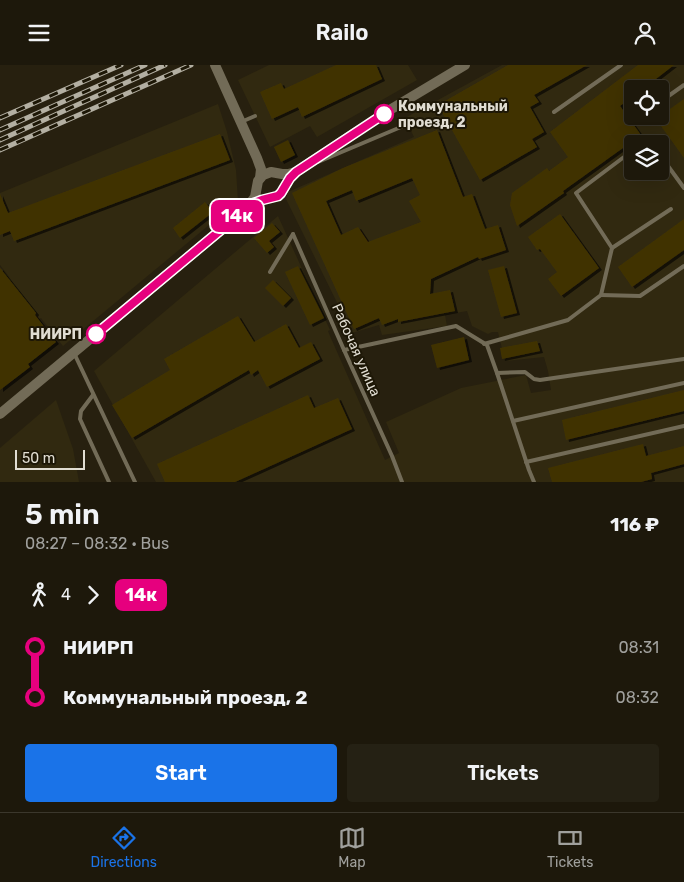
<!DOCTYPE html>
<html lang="en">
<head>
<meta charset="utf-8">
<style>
	:root { --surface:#1d180b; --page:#252114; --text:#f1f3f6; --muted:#a0a09d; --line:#3b372c; --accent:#1a73e8 }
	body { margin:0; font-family:Rubik,sans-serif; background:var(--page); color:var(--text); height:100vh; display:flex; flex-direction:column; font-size:19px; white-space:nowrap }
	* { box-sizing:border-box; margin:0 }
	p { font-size:16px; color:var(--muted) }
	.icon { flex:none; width:28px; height:28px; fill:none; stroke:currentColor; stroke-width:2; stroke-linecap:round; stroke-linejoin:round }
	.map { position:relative; height:417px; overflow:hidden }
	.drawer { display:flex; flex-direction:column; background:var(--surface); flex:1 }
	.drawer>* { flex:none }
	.badge { padding:0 10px; border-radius:8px; font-size:18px; line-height:32px }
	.tools { position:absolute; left:624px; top:15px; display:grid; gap:10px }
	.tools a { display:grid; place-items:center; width:45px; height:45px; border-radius:5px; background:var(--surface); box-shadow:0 5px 20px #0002,0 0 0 1px var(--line); font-size:25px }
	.scale { position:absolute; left:15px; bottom:12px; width:70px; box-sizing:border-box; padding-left:5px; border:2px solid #e1ddd2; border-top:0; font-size:14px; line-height:18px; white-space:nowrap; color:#e1ddd2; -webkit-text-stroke:4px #1d1706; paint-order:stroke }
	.map>.badge { position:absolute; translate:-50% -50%; box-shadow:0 0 0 2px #fff }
	.legs { display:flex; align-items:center; gap:8px; height:55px; padding:0 25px; font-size:16px }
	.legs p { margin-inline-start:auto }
	.summary { display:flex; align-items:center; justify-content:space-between; height:85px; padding:0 25px }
	h1 { font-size:28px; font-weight:600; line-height:38px }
	.button { display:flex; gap:10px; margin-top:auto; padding:10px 25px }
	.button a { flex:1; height:58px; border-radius:5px; background:var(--accent); color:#fff; font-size:20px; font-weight:600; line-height:58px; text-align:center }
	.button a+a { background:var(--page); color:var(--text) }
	ul { padding:0 25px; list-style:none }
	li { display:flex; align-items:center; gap:18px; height:50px; font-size:19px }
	li i { display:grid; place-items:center; width:8px; height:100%; margin:0 6px; background:currentColor }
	li i::after { content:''; width:12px; height:12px; margin:-6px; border:4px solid; border-radius:50%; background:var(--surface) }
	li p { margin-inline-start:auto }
	li:first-child i { background:linear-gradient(#0000 50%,currentColor 0) }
	li:last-child i { background:linear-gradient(currentColor 50%,#0000 0) }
	header { display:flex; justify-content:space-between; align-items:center; height:65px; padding:0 25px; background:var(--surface); font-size:22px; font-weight:600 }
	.menu { display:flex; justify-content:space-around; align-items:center; height:70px; border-top:1px solid var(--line); background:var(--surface); font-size:14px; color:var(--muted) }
	.menu a { display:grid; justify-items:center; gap:2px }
	.menu .current { color:var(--accent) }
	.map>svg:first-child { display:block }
	.built { fill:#312910; fill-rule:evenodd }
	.building { fill:#413304; fill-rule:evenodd; filter:url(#shadow) }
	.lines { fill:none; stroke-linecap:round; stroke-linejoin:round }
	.service { stroke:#726b57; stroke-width:4 }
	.tertiary { stroke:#726b57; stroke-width:10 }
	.rail-casing { stroke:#b3afa2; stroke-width:5 }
	.rail { stroke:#1d1706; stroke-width:3; stroke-dasharray:9; stroke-linecap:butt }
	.line-1-casing { stroke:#fff; stroke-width:11 }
	.line-1 { stroke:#e6007e; stroke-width:8 }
	.stop-1-dot { fill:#fff; stroke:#e6007e; stroke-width:2.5 }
	.labels { text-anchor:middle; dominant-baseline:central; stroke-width:4; stroke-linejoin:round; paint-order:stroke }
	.stop-label { font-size:14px; font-weight:bold; fill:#e1ddd2; stroke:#1d1706; text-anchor:start }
	.street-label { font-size:14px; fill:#e1ddd2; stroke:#1d1706 }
</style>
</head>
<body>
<header><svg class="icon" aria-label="menu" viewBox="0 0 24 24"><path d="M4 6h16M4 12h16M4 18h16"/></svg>Railo<svg class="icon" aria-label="person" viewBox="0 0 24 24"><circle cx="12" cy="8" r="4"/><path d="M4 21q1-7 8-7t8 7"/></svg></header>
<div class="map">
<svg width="684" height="417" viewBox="0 0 684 417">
	<defs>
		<filter id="shadow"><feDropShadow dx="3" dy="2" stdDeviation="0" flood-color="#0009"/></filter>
	</defs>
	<rect width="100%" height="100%" fill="#27200f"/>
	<g class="built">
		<polygon points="269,0 408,0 417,15 317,72 310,61 270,82 238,15"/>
		<path d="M502 0H684V417H156L94 306 278 151 330 265 328 266 330 271 385 395 399 388 386 357 461 323 526 310 531 328 551 325 548 306 544 292 505 296 498 267H492L488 269 472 261 467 246 445 250 447 261 382 270 379 260 352 268 286 134 288 127 414 72 405 53ZM632 24H660V51H632ZM632 79H660V106H632Z"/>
		<polygon points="218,39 227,67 236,105 238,136 63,281 41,253 8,273 0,279 0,202 11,214 0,200 0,128"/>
		<polygon points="56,335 73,384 79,417 0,417 0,383"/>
	</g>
	<g class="building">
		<polygon points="336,0 376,0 382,14 302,52 298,42 272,54 260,27 281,18 284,24"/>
		<polygon points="508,0 587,0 534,30 539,37 530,42 544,67 532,74 537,82 480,115 438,40"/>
		<polygon points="638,0 674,0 643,24 632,24 632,32 620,41 641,70 563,126 564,128 517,161 510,140 512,128 547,103 549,106 568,92 550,67"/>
		<polygon points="684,34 684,93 656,54"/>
		<path d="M437 65 463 132 472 129 485 164 498 160 506 185 479 194 478 192 431 214 430 229 450 225 455 246 398 257V254L382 260 379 253 354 264 292 128 343 103ZM412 113 420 130 409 136 421 157 368 177 358 162 341 170 326 136 352 125 356 136Z"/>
		<polygon points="220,69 230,95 14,176 10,166 0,170 0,129 8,148"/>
		<polygon points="288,75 295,90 281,97 274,82"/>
		<polygon points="205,137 213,147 180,173 173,163"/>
		<polygon points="560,149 599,203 561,231 548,214 557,207 540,184 537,185 528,172"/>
		<polygon points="684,154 684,185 632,222 618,202"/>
		<polygon points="272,158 280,167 269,176 274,182 267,188 254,173"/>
		<polygon points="298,201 324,253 310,260 285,207"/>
		<polygon points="504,201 517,248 501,252 488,205"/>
		<polygon points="0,203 36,248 35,250 56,277 28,299 30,302 0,325"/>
		<polygon points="273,215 291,233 283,241 265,223"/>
		<polygon points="238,251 254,277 286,259 299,283 311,277 320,294 267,322 258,305 251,310 249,305 132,373 112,340 170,305 164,294"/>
		<polygon points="464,272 469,295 437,303 431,280"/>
		<polygon points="537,276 540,286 502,294 500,283"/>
		<polygon points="684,325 684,346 566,375 562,355"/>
		<polygon points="308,330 314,343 338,333 352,364 235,417 165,417 157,399"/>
		<polygon points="643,379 646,391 684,381 684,399 651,408 652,414 641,417 552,417 548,403"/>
	</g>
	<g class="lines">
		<g class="service">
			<polyline points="660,37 684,20"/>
			<polyline points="554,47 621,0"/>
			<polyline points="241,57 255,51"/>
			<polyline points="660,90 684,123"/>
			<polyline points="318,97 408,59"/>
			<polyline points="293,169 344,285 392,391 402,417"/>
			<polyline points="612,183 671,144"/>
			<polyline points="270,207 293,169"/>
			<polyline points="601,230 640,231 684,201"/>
			<polyline points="484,279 568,255 601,230 612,183 576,128 632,86"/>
			<polyline points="344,285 456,261 487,280 497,308 525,307 534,314 540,315 684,294"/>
			<polyline points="74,288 135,417"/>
			<polyline points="497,308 529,405 534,417"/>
			<polyline points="93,330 81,346 80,354 109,417"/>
			<polyline points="513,356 684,318"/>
			<polyline points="526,397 684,361"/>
		</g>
		<g class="tertiary">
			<polyline points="215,0 257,93 261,104 260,113"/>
			<polyline points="248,141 255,132 258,116 263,110 271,107 282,109 288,109 296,107"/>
			<polyline points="0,349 246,144 254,138 262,135 278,131 281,129 290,113 296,107 383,49 465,0"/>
		</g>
		<g class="rail-casing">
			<g id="rail">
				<polyline points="0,53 121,0"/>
				<polyline points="0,65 145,0"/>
				<polyline points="0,75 165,0"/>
				<polyline points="0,85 191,0"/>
			</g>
		</g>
		<use href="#rail" class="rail"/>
	</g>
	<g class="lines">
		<g class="line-1-casing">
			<polyline id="line-1" points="96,269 246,144 254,138 262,135 278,131 281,128 290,113 296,107 384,49"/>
		</g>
		<use href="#line-1" class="line-1"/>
	</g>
	<g class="stop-1-dot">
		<circle cx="384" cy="49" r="9"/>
		<circle cx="96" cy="269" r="9"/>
	</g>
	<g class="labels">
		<g class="stop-label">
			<text x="398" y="41">Коммунальный<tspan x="398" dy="16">проезд, 2</tspan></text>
			<text x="82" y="269" text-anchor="end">НИИРП</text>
		</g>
		<g class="street-label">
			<text transform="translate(356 285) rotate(66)">Рабочая улица</text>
		</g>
	</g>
</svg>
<div class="tools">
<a><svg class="icon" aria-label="locate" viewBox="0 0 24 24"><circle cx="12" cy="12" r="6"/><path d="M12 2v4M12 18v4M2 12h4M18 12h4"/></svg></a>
<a><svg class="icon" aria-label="layers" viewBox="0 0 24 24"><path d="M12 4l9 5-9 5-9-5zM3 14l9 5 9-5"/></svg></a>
</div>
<div class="scale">50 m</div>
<b class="badge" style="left:237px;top:151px;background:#e6007e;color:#fff">14к</b>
</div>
<section class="drawer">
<div class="summary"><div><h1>5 min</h1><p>08:27 – 08:32 · Bus</p></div><b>116 ₽</b></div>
<div class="legs"><svg class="icon" aria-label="walk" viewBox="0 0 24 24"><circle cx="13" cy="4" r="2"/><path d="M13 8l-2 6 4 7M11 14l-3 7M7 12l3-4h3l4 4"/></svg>4<svg class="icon" aria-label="forward" viewBox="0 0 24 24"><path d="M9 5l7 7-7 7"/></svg><b class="badge" style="background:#e6007e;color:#fff">14к</b></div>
<ul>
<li><i style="color:#e6007e"></i><b>НИИРП</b><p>08:31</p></li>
<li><i style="color:#e6007e"></i><b>Коммунальный проезд, 2</b><p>08:32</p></li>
</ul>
<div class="button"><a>Start</a><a>Tickets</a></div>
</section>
<nav class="menu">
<a class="current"><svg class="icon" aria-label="directions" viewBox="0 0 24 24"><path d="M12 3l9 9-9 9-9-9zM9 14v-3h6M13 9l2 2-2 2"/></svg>Directions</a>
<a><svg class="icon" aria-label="map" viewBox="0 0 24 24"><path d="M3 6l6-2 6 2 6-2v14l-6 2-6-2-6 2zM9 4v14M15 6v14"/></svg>Map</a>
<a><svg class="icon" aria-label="tickets" viewBox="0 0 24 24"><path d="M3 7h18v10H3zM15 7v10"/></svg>Tickets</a>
</nav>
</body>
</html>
